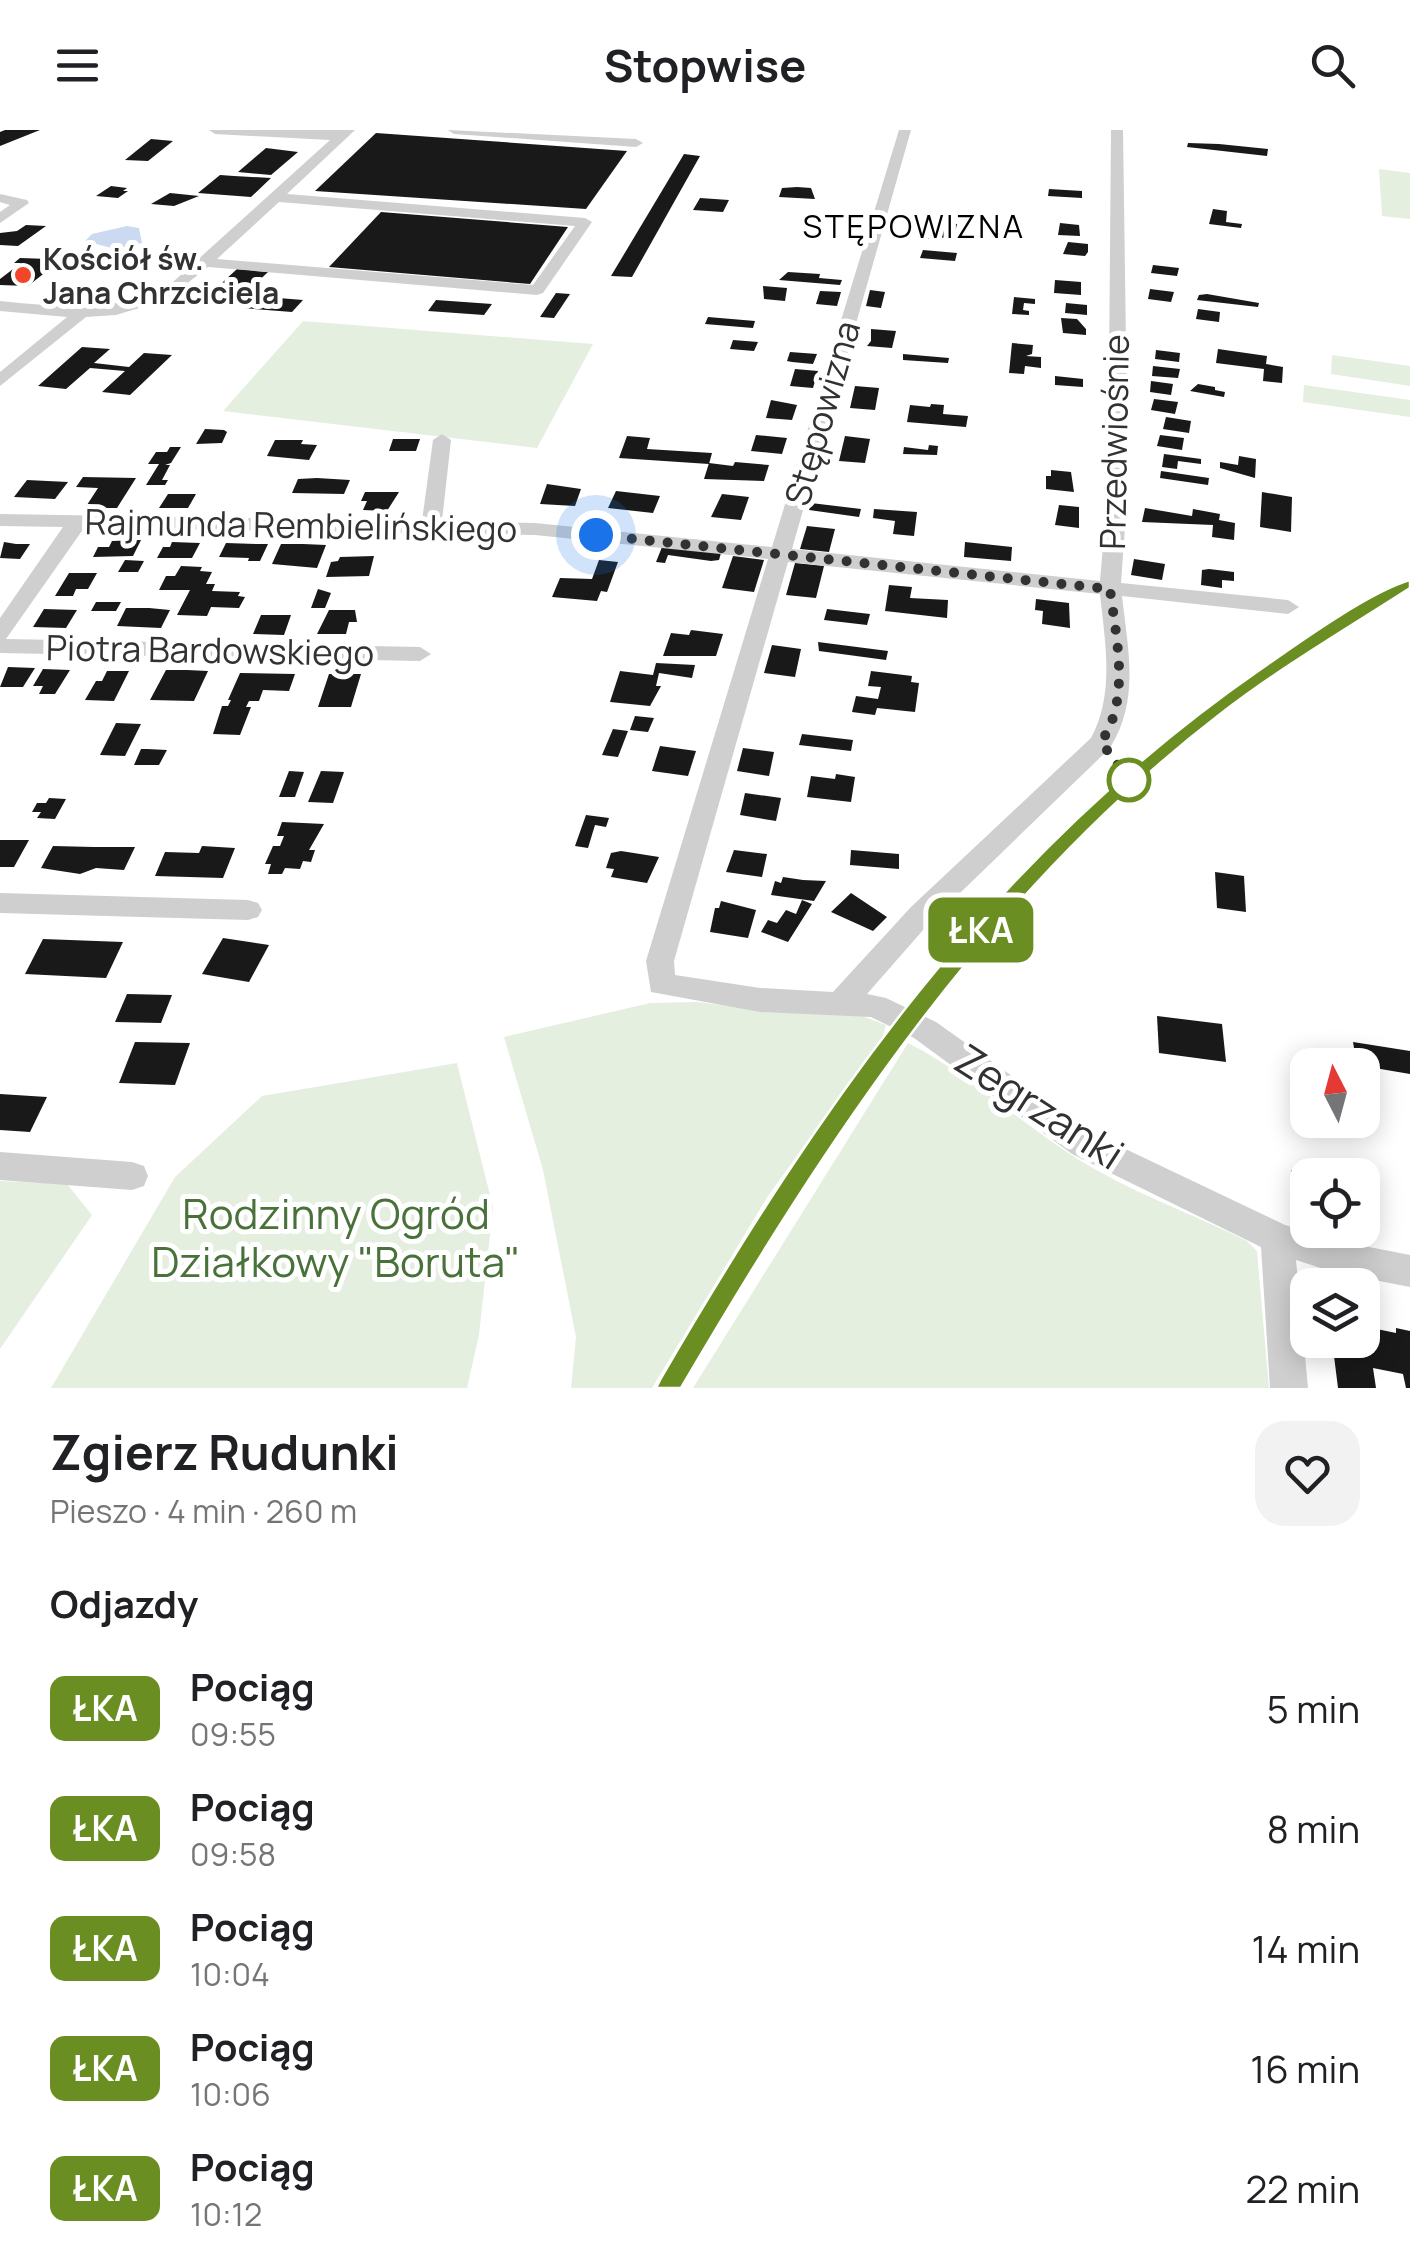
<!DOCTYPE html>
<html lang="pl">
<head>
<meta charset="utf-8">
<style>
	:root { --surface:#fff; --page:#f2f2f2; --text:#202124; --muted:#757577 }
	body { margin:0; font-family:Manrope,sans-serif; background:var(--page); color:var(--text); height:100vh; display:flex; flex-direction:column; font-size:38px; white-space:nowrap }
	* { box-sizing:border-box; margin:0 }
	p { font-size:32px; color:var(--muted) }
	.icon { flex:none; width:55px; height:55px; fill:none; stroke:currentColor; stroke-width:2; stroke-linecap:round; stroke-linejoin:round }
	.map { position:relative; height:1258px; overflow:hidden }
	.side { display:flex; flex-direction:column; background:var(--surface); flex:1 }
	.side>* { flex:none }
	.badge { padding:0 20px; border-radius:15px; font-size:35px; line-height:65px }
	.needle { width:65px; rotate:354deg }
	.fabs { position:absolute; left:1290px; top:918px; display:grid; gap:20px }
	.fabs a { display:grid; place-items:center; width:90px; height:90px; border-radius:20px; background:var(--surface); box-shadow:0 5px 25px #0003; font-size:50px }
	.you { position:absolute; width:50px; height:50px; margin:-25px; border:8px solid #fff; border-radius:50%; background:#1a73e8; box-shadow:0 0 0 15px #1a73e833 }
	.map>.badge { position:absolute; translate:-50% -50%; box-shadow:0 0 0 5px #fff }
	h2 { padding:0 50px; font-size:38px; line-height:90px }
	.round { display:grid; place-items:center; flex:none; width:105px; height:105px; border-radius:30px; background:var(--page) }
	.head { display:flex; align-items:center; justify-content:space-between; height:170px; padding:0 50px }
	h1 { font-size:48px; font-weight:700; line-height:75px }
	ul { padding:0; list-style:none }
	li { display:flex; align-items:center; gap:30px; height:120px; padding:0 50px }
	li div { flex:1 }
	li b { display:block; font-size:38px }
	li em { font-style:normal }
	li .badge { min-width:110px; font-weight:700; text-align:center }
	header { display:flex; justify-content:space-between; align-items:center; height:130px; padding:0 50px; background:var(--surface); font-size:45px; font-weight:700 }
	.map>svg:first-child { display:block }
	.green { fill:#e5efe0 }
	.water { fill:#cbdaf0 }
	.building { fill:#191919 }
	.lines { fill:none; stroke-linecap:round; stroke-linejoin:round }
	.minor { fill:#cfcfcf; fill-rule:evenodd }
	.rail-far2 { stroke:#878787; stroke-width:6; stroke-dasharray:8 6; stroke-linecap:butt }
	.rail-far1 { stroke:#878787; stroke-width:8; stroke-dasharray:10 8; stroke-linecap:butt }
	.rail { stroke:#878787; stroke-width:10; stroke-dasharray:12 10; stroke-linecap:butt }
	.line { fill:#6b8e23; stroke:#fff; stroke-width:2.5 }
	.walk { stroke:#323232; stroke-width:10; stroke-dasharray:0 18 }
	.poi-dot { fill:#f2462a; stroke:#fff; stroke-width:4 }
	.stop-dot { fill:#fff; stroke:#6b8e23; stroke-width:5 }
	.labels { text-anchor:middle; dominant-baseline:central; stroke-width:10; stroke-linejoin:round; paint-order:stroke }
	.far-poi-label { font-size:30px; font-weight:bold; fill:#323232; stroke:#fff; text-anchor:start }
	.far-neighbourhood-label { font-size:32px; letter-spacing:2.5px; fill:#000; stroke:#fff }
	.street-label { font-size:35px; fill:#323232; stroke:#fff }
	.near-street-label { font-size:42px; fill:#323232; stroke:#fff }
	.near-park-label { font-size:42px; fill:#49723b; stroke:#fff }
</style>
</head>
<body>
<header><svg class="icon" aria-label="menu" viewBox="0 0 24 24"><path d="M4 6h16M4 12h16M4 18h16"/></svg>Stopwise<svg class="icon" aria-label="search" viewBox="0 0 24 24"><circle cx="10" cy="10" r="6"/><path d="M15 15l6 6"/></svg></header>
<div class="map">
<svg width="1410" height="1258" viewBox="0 0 1410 1258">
	<rect width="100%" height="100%" fill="#fff"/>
	<g class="green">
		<polygon points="1379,39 1410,43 1410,89 1382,86"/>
		<polygon points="303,191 593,214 537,318 223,281"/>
		<polygon points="1332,225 1410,236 1410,256 1331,244"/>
		<polygon points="1304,255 1410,270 1410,287 1303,272"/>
		<polygon points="697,872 771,881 847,880 886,895 883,906 768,1066 652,1258 571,1258 576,1207 543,1040 504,907 650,873"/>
		<path d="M908 913C977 948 1032 1005 1100 1042 1147 1068 1199 1087 1247 1111L1257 1121 1269 1258H693Z"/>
		<polygon points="457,933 493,1077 479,1205 467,1258 51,1258 175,1047 262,966"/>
		<polygon points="0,1051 67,1054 92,1085 0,1219"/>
	</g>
	<polygon class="water" points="127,96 139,98 142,113 115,119 85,111 92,104"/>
	<g class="building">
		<polygon points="5,0 40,0 0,16 0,2"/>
		<polygon points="376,3 627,21 586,79 315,61"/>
		<polygon points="151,9 173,11 148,31 125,30"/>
		<polygon points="1188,13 1219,14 1268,19 1267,26 1187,17"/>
		<polygon points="266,18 298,22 271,45 238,42"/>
		<polygon points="684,24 700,26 632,147 611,146"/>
		<polygon points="220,45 234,46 271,48 251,67 198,63"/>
		<polygon points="111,56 127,58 123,61 128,61 118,68 96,66"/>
		<polygon points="797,57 811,58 815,69 779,67 782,58"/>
		<polygon points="1049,59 1082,61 1082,68 1048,66"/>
		<polygon points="170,63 199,66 174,76 151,74"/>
		<polygon points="700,68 729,70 723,82 693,80"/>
		<polygon points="1213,79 1227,81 1226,92 1242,94 1241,98 1209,94"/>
		<polygon points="381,82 568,97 530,154 329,137"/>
		<polygon points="925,92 957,94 954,107 921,109"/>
		<polygon points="1060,93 1079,95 1080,106 1058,105"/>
		<polygon points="26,95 46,96 18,116 0,115 0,103 17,101"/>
		<polygon points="1068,112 1088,114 1088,122 1085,126 1063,124"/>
		<polygon points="923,120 957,123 955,131 920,128"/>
		<polygon points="20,128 49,129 56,132 53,137 65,138 47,141 28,156 0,155 0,149 21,133 14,133"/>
		<polygon points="1153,135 1179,138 1177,146 1151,143"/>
		<polygon points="237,139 268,142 231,177 199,174"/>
		<polygon points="788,142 820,144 819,148 842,150 840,155 779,150"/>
		<polygon points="1055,150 1081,152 1081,165 1054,163"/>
		<polygon points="763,156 787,158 785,171 764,169"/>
		<polygon points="1150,159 1174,162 1171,172 1148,169"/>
		<polygon points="870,160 885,162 881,178 866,176"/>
		<polygon points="820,161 841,162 837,176 816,174"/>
		<polygon points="556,163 570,164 554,188 540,187"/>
		<polygon points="1207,164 1259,173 1258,177 1197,170 1199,165"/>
		<polygon points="254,166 303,170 292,182 242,178"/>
		<polygon points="1014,167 1035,169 1035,174 1024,173 1023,180 1029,181 1029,185 1012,184"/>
		<polygon points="436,170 492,174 484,185 428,181"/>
		<polygon points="1066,173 1087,175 1087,185 1065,183"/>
		<polygon points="1198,179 1220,182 1219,192 1196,189"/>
		<polygon points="708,187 755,191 753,198 705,194"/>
		<polygon points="1061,188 1077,189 1086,199 1086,205 1063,203"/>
		<polygon points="871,199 896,201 892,218 867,216 871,211"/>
		<polygon points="733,210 758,212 754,221 730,219"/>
		<polygon points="1012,213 1033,215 1032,224 1026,226 1041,227 1041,238 1025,236 1024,244 1009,243"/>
		<polygon points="82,217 110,219 94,233 129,237 144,223 172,225 130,265 102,262 125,241 90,238 66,259 38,256"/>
		<polygon points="1218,219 1267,226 1266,234 1283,237 1282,253 1263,251 1264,239 1216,233"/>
		<polygon points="1156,220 1180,223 1179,232 1155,229"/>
		<polygon points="790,222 817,224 813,234 792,232 787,231"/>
		<polygon points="903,224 949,228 948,233 903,230"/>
		<polygon points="1153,236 1180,239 1178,248 1152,246"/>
		<polygon points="795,239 818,241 813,258 790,256"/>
		<polygon points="1055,246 1083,249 1083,257 1055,255"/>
		<polygon points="1151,251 1173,254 1171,265 1150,262"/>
		<polygon points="1198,254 1215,257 1215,260 1225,262 1224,267 1190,261"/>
		<polygon points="855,256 879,258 875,280 850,278"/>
		<polygon points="1154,269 1178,272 1175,284 1151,280"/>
		<polygon points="771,270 797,275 792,290 766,288"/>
		<polygon points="931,274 944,275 943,284 968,286 966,297 907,292 910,275 930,277"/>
		<polygon points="1166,287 1191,291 1189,303 1163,299"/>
		<polygon points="205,299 224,300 227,302 222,313 196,314"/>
		<polygon points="756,305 787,308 782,324 751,321"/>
		<polygon points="1160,305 1184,308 1182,320 1157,316"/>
		<polygon points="627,306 650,308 647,319 712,323 709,334 619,328"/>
		<polygon points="845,306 870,309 865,333 839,331"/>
		<polygon points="393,309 420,309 416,321 389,321"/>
		<polygon points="275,310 303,310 301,314 317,315 309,330 267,326"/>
		<polygon points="929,315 938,316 937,325 903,324 904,317 928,320"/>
		<polygon points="170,317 181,317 171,333 165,335 170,335 162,350 168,350 165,355 146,355 159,334 148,334 156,322 167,322"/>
		<polygon points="1164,324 1201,329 1201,334 1178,331 1177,339 1162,337"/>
		<polygon points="1239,326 1256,329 1255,348 1220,338 1220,332 1238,335"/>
		<polygon points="735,332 769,335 764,351 704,349 709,333 733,336"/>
		<polygon points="1051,340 1071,342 1074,362 1046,359 1046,346 1051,346"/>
		<polygon points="1161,341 1209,348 1208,355 1160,348"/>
		<polygon points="83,347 136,348 117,378 85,378 98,358 76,357"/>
		<polygon points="298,349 317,348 350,350 344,364 292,363"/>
		<polygon points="27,350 68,352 55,369 14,367"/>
		<polygon points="547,354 581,359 575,376 540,374"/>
		<polygon points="616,361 660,366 653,383 608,378"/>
		<polygon points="365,362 399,362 387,381 363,380 367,371 361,371"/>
		<polygon points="1262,362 1292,367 1291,402 1260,397"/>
		<polygon points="168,364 196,364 188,378 159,378"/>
		<polygon points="722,364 749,367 741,390 711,387"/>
		<polygon points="811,373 861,379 859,387 809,380"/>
		<polygon points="1059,375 1079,377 1079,398 1055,395"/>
		<polygon points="1145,378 1192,386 1193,379 1220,384 1219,390 1235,393 1234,410 1212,407 1213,395 1142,392"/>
		<polygon points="874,379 917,382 914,406 893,404 895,391 873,388"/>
		<polygon points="807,396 835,399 829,422 800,419"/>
		<polygon points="141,410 133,426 93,427 98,417 109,417 112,411"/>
		<polygon points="4,412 16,414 30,414 20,429 0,428"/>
		<polygon points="172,412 200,413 192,428 157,428 163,417 170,417"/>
		<polygon points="965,412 1012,417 1011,431 964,427"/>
		<polygon points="226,413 256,414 268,414 260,431 248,431 249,428 219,427"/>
		<polygon points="281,414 303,414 326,415 317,438 272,434"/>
		<polygon points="662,417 721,423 719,430 711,431 668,425 665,433 656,432"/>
		<polygon points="374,426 369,446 326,447 331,432 338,431 340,427"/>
		<polygon points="733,426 764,430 754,462 722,458"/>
		<polygon points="1134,429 1165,434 1162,450 1131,445"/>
		<polygon points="125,430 144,431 138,442 118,442"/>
		<polygon points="599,430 618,432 607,462 601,461 597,471 552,467 560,448 592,449"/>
		<polygon points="795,433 824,436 816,468 786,465"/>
		<polygon points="181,436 202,437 200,441 212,442 206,454 215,454 212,461 240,462 238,466 245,467 239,478 211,477 207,486 177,485 190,460 159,460 166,446 175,446"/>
		<polygon points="1209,439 1234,442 1234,451 1222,450 1222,458 1201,455 1202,440"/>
		<polygon points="69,443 97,443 88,459 76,459 73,466 55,466"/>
		<polygon points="889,455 912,457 910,468 948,470 947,488 885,481"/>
		<polygon points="318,459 331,463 325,478 311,478"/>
		<polygon points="1036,469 1069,473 1070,498 1042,494 1043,481 1035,480"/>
		<polygon points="96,472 121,472 116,481 91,481"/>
		<polygon points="126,478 149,478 170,480 161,498 117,496"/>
		<polygon points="44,479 77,480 66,498 33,497"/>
		<polygon points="827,479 870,484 867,495 824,490"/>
		<polygon points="329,480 355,480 357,492 349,492 346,504 317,504"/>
		<polygon points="261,485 291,485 284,505 253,504"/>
		<polygon points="691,500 723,504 716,526 663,526 671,503 689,505"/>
		<polygon points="818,512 888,521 886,530 819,521"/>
		<polygon points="772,515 801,519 795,547 764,543"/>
		<polygon points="656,533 695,535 692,548 659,543 656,556 661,556 650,576 610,572 620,541 653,545"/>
		<polygon points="8,537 35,538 23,557 0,557"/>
		<polygon points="43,539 70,540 55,564 39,564 43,556 33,556"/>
		<polygon points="166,540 187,540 208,541 194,571 150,570"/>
		<polygon points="107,541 129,541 114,571 85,570 96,551 102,551"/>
		<polygon points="871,541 912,546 911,552 919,553 915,582 877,578 875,585 852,582 856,566 878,569 881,557 868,556"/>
		<polygon points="240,543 295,544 289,561 263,560 259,571 249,571 246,577 251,577 240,605 213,604 222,576 228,576 231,570 228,570"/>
		<polygon points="329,544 361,544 351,577 318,577"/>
		<polygon points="635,586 654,588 648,602 630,600"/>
		<polygon points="116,593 141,594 125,626 100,625"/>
		<polygon points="613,599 628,601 618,627 602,625"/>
		<polygon points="802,604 853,610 851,621 799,615"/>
		<polygon points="660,616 696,621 688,646 652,641"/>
		<polygon points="743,618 774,622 769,646 737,641"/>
		<polygon points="141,619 147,619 167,620 159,635 134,635"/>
		<polygon points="289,641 304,642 295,667 279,667"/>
		<polygon points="321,641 344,642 333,673 308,672"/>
		<polygon points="836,644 855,647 851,672 807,667 811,646 835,649"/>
		<polygon points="745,663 781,668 776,691 740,685"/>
		<polygon points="49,668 66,669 55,689 37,688 41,682 32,682 37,673 46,673"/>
		<polygon points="586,685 609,688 606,697 595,695 588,718 575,716"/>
		<polygon points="282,692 324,694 309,720 315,720 311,732 303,731 300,739 285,738 282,744 268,744 271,734 265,734 273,716 280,716 284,706 277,706"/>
		<polygon points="0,710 29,710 14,737 0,737"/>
		<polygon points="53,716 94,717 135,717 124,740 96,738 80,744 41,738"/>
		<polygon points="202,716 235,718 223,748 155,746 165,722 199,723"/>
		<polygon points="734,720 767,724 762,747 726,742"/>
		<polygon points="851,720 899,724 899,739 850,735"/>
		<polygon points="621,721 659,727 647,753 611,747 614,739 606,738 611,723"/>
		<polygon points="1215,742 1244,746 1246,782 1217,778"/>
		<polygon points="783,747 803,750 826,751 814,771 771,765 775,751 781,753"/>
		<polygon points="851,763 887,787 873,801 831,782"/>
		<polygon points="802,770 812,774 788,812 761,802 768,790 777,793 786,780 796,784"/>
		<polygon points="721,771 756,780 748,808 710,802 715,778 719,778"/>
		<polygon points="223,808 269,815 249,852 202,844"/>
		<polygon points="43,809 123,812 106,848 25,844"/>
		<polygon points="127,864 172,865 161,893 115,892"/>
		<polygon points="1157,886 1222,894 1226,932 1159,923"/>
		<polygon points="135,912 190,913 175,955 119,953"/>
		<polygon points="1353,912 1410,921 1410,944 1357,935"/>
		<polygon points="0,964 47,967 30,1002 0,1000"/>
		<polygon points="1291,1040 1308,1042 1308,1090 1297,1088"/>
		<polygon points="1362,1191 1367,1197 1396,1203 1396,1198 1410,1201 1410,1258 1406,1258 1403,1244 1373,1238 1376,1258 1338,1258 1332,1210 1362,1210"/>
	</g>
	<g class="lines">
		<g class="minor">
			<path d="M209 0H355L287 64 585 88 592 92 543 163 537 165 208 137 166 170 116 185 86 187 0 256V242L67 187 0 181V171C62 177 120 185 174 151L330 10 215 4ZM279 72 575 96 533 155 217 129Z"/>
			<polygon points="448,0 636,9 643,13 636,17 454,4"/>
			<path d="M899 0H911L792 419 1100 451 1108 356 1111 0H1123L1128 356 1121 453 1288 470 1299 477 1288 484 1122 466C1128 521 1140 569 1110 618L931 791 867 864 886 868 936 892 1094 1004 1285 1095 1333 1110 1410 1125V1157L1333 1142 1296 1130 1308 1258H1270L1261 1117 1072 1024 914 908 871 887 760 882 651 862 646 831 768 429 535 405 84 398 6 509 420 517 431 524 420 531 0 523V488L63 397 0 396V384L422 391 433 310 442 304 451 310 442 391 535 393 772 417ZM788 432 1100 464C1105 513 1115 563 1091 608L911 777 833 862 760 858 675 845 674 831Z"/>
			<polygon points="0,64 27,70 29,73 0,93 0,82 10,75 0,72"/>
			<polygon points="0,763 248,770 258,773 262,780 258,787 248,790 0,783"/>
			<polygon points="0,1022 132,1032 144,1036 148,1046 144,1056 132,1060 0,1050"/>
		</g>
		<polyline class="rail-far2" points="1387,469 1410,455"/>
		<path class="rail-far1" d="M973 812C1089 670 1235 559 1391 466"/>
		<path class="rail" d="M671 1258C764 1096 857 955 975 810"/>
	</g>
	<path class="line" d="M1410 450V458C1348 498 1281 537 1219 585 985 765 824 1014 681 1258H656L661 1248C823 970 992 725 1261 539 1298 513 1369 462 1410 450Z"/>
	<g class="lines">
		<path class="walk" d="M596 405 1110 459C1116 508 1131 569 1101 612L1129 650"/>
	</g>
	<circle class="poi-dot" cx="23" cy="145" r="10"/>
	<circle class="stop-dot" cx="1129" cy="650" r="20"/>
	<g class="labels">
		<g class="far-poi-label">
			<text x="43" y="128">Kościół św.<tspan x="43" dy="34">Jana Chrzciciela</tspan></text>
		</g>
		<g class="far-neighbourhood-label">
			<text x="914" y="96">STĘPOWIZNA</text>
		</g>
		<g class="street-label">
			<text transform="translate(822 283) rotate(-74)">Stępowizna</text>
			<text transform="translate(1114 312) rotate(-89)">Przedwiośnie</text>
			<text transform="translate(301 395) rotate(1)">Rajmunda Rembielińskiego</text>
			<text transform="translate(210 520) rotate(1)">Piotra Bardowskiego</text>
		</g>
		<g class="near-street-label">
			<text transform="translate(1040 976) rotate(33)">Zegrzanki</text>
		</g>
		<g class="near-park-label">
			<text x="336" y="1083">Rodzinny Ogród<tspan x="336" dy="48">Działkowy "Boruta"</tspan></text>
		</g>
	</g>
</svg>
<div class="fabs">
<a><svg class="needle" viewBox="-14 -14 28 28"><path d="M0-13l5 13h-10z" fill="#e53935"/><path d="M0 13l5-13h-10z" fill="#757577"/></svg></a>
<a><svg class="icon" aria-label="locate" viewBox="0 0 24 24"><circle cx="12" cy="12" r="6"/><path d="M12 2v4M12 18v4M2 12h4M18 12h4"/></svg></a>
<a><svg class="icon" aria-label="layers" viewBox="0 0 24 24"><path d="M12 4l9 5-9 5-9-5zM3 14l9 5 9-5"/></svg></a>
</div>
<div class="you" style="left:596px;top:405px"></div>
<b class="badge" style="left:981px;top:800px;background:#6b8e23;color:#fff">ŁKA</b>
</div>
<section class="side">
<div class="head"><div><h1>Zgierz Rudunki</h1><p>Pieszo · 4 min · 260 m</p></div><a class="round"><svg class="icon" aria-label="heart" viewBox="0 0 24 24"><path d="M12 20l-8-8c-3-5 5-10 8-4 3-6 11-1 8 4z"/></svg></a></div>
<h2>Odjazdy</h2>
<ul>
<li><span class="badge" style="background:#6b8e23;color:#fff">ŁKA</span><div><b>Pociąg</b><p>09:55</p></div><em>5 min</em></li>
<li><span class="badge" style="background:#6b8e23;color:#fff">ŁKA</span><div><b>Pociąg</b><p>09:58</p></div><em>8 min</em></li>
<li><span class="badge" style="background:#6b8e23;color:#fff">ŁKA</span><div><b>Pociąg</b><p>10:04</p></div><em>14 min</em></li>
<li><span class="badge" style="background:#6b8e23;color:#fff">ŁKA</span><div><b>Pociąg</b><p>10:06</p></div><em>16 min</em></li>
<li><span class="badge" style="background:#6b8e23;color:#fff">ŁKA</span><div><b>Pociąg</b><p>10:12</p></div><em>22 min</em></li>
</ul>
</section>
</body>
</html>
